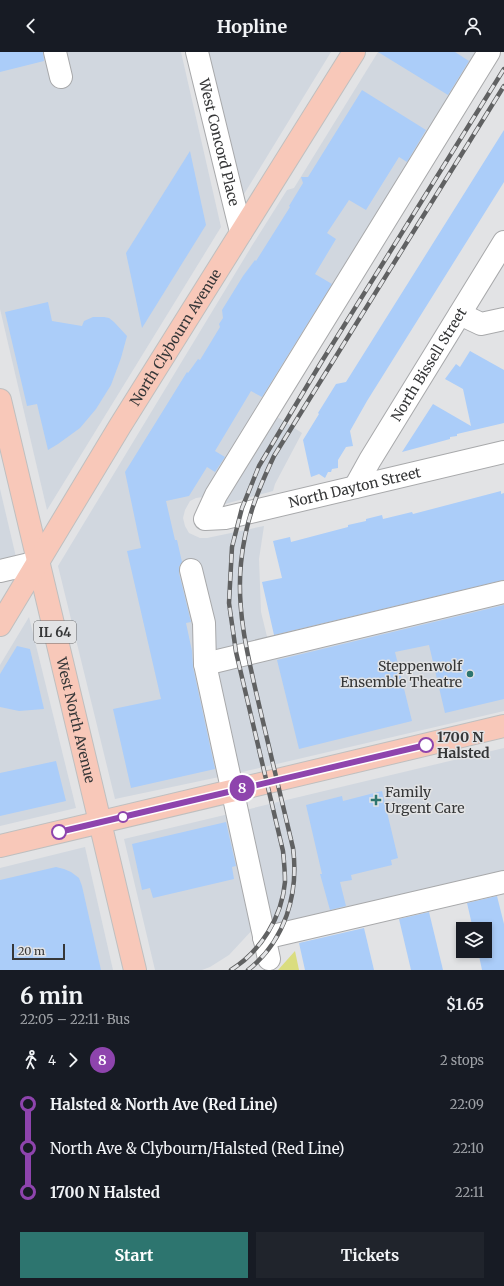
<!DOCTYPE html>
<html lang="en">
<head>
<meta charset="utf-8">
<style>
	:root { --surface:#171b24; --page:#20242c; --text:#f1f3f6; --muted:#9ea1a6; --accent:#2d756f }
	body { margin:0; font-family:Merriweather,serif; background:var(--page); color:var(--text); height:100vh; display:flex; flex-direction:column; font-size:15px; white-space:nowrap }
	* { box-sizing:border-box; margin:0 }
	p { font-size:13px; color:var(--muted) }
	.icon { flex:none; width:22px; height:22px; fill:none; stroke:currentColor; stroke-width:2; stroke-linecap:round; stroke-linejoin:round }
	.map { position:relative; height:918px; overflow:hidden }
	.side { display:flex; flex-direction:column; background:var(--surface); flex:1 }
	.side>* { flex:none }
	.badge { padding:0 8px; border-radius:13px; font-size:14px; line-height:26px }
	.controls { position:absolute; left:456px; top:870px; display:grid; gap:8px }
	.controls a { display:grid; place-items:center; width:36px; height:36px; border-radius:0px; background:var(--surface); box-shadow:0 2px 6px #0003; font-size:20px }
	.scale { position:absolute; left:12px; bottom:10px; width:53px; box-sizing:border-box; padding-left:4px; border:2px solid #363738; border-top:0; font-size:11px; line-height:14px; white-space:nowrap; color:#363738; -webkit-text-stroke:3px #e2e3e5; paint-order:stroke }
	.map>.badge { position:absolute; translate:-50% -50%; box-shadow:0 0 0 2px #fff }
	.legs { display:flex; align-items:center; gap:6px; height:44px; padding:0 20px; font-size:13px }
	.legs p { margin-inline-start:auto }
	.summary { display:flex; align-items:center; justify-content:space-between; height:68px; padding:0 20px }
	h1 { font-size:22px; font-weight:700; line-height:30px }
	.primary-button { display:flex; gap:8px; margin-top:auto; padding:8px 20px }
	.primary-button a { flex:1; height:46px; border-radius:0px; background:var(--accent); color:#fff; font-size:16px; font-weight:700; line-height:46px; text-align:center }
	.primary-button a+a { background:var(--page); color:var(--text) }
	ul { padding:0 20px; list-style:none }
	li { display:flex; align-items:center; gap:14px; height:44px; font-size:15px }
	li i { display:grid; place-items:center; width:6px; height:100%; margin:0 5px; background:currentColor }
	li i::after { content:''; width:10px; height:10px; margin:-5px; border:3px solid; border-radius:50%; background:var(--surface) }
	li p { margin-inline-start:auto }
	li:first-child i { background:linear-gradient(#0000 50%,currentColor 0) }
	li:last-child i { background:linear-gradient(currentColor 50%,#0000 0) }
	header { display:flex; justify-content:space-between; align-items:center; height:52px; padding:0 20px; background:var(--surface); font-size:18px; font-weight:700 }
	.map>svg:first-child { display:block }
	.built { fill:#d1d7df }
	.green { fill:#dadd7f }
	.building { fill:#abcdf9 }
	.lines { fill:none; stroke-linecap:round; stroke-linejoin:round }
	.minor-casing { stroke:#a8a9ab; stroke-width:24 }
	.major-casing { stroke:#bfbfbf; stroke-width:24 }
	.minor { stroke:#fff; stroke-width:22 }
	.major { stroke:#f8c8b9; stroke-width:22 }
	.rail-casing { stroke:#606162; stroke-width:4.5 }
	.rail { stroke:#e2e3e5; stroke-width:3; stroke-dasharray:9; stroke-linecap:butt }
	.line-1-casing { stroke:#fff; stroke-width:9 }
	.line-1 { stroke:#8e44ad; stroke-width:6 }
	.poi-dot { fill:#2d756f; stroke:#e2e3e5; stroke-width:1.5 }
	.stop-1-dot { fill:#fff; stroke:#8e44ad; stroke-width:2 }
	.labels { text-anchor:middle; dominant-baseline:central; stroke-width:3; stroke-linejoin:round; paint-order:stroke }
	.shield { fill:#e2e3e5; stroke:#6a6b6c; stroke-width:1 }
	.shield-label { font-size:13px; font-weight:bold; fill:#363738 }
	.street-label { font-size:14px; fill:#363738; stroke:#e2e3e5 }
	.poi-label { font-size:14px; fill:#363738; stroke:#e2e3e5; text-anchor:end }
	.stop-label { font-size:14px; font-weight:bold; fill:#363738; stroke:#e2e3e5; text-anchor:start }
</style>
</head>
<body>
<header><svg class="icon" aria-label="back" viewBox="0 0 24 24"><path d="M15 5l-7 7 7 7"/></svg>Hopline<svg class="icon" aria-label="person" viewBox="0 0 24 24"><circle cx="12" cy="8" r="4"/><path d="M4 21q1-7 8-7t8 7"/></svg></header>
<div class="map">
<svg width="504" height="918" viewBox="0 0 504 918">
	<rect width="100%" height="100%" fill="#e2e3e5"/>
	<g class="built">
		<polygon points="0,0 181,0 221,175 47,458 0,257"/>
		<polygon points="207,0 331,0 241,147"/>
		<polygon points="378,0 489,0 268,359 302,381 275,432 273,439 225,452 203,445 196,446 190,449 185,458 183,466 185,474 189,481 200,486 207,486 264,474 259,507 261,560 270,597 504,540 504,659 238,721 115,747 58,514 253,192 287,138 294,136"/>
		<polygon points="0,437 16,505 0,531"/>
		<polygon points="29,565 76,756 0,774 0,613"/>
		<polygon points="504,696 504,830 264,886 255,875 229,903 210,915 202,918 155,918 124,787"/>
		<polygon points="85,795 113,918 0,918 0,816"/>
	</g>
	<polygon class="green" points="295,899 299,918 278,918"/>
	<g class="building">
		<polygon points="0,0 43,0 44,9 0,20"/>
		<polygon points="378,0 455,0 469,9 448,43"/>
		<polygon points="362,38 426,78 407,110 399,105 366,158 349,148 327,181 336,187 315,222 332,232 262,345 251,339 215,399 225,405 215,420 207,415 189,444 166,449 175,488 177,488 182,510 179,515 179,521 191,570 186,571 192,599 193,615 215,717 131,736 113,657 161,647 127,499 141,496 125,420 187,320 188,321 198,307 200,308 220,275 219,272 223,266 222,258 243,224 255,208 256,209 290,155 289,154 303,131 301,125 308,125"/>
		<polygon points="504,78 504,130 367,349 350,379 353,394 346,395 338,408 338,416 332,417 331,420 328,420 325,426 319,422 311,425 303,388 319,362 318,361 336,332 346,330"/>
		<polygon points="190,99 206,173 142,276 126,201"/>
		<polygon points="48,250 52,269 82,274 84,269 93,265 104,265 109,266 114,270 127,284 121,306 111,333 96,357 80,376 58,392 48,398 37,352 27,354 5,260"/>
		<polygon points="470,299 504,318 504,371 457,382 457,384 450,385 450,387 402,400 433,352 471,374 463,337 445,327 456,312 460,315"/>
		<polygon points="501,439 501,442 504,441 504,528 274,583 262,530 282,526 273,489 290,485 291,490 348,475 348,473 366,469 366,467 382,463 383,467 412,460 413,462"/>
		<polygon points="504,553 504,647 445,661 429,593 395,600 412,669 299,697 277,608"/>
		<polygon points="17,594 30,597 44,657 19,659 0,655 0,622"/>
		<polygon points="56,709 66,749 0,764 0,721"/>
		<polygon points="382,739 398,806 391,808 392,813 351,823 352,828 340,830 346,854 330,858 320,822 322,822 306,753 342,744 343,749"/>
		<polygon points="226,770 236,814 232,815 234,827 153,846 150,836 142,838 132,792"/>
		<polygon points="56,815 64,817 71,820 79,826 82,834 101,918 0,918 0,828"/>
		<polygon points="497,844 504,872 504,918 482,918 478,899 485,899 485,877 473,877 467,851"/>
		<polygon points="429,860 443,918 411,918 399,867"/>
		<polygon points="364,876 374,918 305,918 299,891"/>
	</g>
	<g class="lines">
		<g class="minor-casing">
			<g id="minor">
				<polyline points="55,0 61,25"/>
				<path id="s1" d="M197 0 241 180"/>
				<path id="s2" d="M489 0 216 443 205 467 225 466 504 400"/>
				<polyline points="460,262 481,272 504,267"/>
				<path id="s3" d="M355 435 370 408 504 190"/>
				<polyline points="191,518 204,571 205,612 269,907"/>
				<polyline points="0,519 38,510"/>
				<polyline points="205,612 504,540"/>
				<polyline points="264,886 504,830"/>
			</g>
		</g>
		<g class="major-casing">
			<g id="major">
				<path id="s4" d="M0 348 135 918"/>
				<path id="s5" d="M0 573 120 374 354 0"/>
				<polyline points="0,794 504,674"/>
			</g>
		</g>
		<use href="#minor" class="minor"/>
		<use href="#major" class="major"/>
		<g class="rail-casing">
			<g id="rail">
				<path d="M231 918C261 899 282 865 285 830 285 819 284 809 283 799L236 600 229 551 232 495 242 456 259 414 322 309 504 17"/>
				<path d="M248 918C285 889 299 842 293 796 282 750 271 704 260 657 249 609 236 561 241 511 245 470 257 440 274 404L504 34"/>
			</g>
		</g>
		<use href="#rail" class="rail"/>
	</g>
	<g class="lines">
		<g class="line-1-casing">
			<polyline id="line-1" points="59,780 426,693"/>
		</g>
		<use href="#line-1" class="line-1"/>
	</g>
	<g class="poi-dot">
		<circle cx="470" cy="622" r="4"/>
		<path d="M374 742h4v4h4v4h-4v4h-4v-4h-4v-4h4z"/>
	</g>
	<g class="stop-1-dot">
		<circle cx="426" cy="693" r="7"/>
		<circle cx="123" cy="765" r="5"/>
		<circle cx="59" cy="780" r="7"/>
	</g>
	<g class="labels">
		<rect class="shield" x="34" y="569" width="42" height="22" rx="3"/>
		<g class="shield-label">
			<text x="55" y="580">IL 64</text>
		</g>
		<g class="street-label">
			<text stroke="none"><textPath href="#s1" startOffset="93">West Concord Place</textPath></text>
			<text stroke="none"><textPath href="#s5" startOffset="337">North Clybourn Avenue</textPath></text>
			<text stroke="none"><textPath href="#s3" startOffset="143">North Bissell Street</textPath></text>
			<text stroke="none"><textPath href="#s2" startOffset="700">North Dayton Street</textPath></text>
			<text stroke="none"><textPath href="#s4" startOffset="329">West North Avenue</textPath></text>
		</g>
		<g class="poi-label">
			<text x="462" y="614">Steppenwolf<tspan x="462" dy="16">Ensemble Theatre</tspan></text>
			<text x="385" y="740" text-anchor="start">Family<tspan x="385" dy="16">Urgent Care</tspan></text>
		</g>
		<g class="stop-label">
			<text x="437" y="685">1700 N<tspan x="437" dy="16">Halsted</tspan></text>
		</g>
	</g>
</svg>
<div class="controls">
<a><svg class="icon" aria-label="layers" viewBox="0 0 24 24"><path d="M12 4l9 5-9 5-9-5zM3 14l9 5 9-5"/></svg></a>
</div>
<div class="scale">20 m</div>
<b class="badge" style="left:242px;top:736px;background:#8e44ad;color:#fff">8</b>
</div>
<section class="side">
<div class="summary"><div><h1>6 min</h1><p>22:05 – 22:11 · Bus</p></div><b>$1.65</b></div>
<div class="legs"><svg class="icon" aria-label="walk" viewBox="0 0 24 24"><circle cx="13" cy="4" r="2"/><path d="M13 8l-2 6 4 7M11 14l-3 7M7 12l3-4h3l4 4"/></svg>4<svg class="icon" aria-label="forward" viewBox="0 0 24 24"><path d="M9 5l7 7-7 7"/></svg><b class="badge" style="background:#8e44ad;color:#fff">8</b><p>2 stops</p></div>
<ul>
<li><i style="color:#8e44ad"></i><b>Halsted &amp; North Ave (Red Line)</b><p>22:09</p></li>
<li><i style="color:#8e44ad"></i><span>North Ave &amp; Clybourn/Halsted (Red Line)</span><p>22:10</p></li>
<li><i style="color:#8e44ad"></i><b>1700 N Halsted</b><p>22:11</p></li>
</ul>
<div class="primary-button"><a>Start</a><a>Tickets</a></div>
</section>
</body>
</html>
